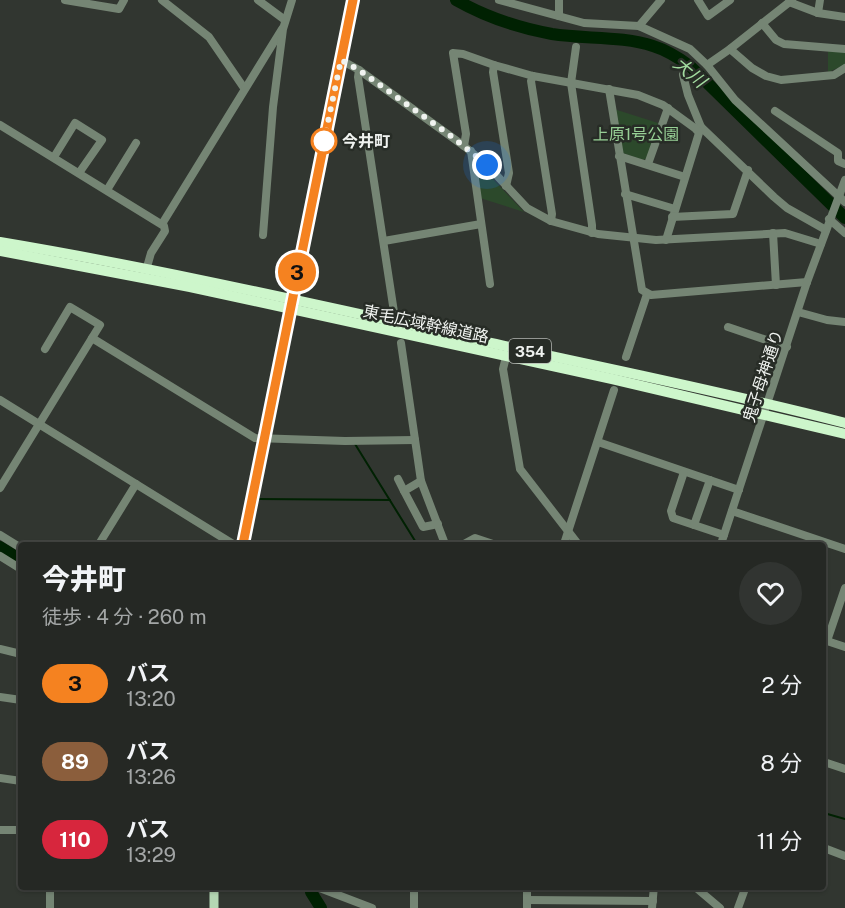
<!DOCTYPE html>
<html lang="ja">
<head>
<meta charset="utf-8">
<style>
	:root { --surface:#252824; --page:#313431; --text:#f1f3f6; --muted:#a3a6a6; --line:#424441 }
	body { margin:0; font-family:"Public Sans","Noto Sans JP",sans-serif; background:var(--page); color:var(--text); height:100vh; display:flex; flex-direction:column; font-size:22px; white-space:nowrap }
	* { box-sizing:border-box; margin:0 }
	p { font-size:20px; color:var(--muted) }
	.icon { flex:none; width:33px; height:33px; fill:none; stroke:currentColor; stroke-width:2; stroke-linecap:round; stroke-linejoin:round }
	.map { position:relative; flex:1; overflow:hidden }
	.sheet { position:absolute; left:18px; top:542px; width:808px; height:348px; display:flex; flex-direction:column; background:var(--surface); border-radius:6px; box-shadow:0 2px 4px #0004,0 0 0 2px var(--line) }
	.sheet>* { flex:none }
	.badge { padding:0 12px; border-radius:20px; font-size:21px; line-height:39px }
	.you { position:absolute; width:30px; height:30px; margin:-15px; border:4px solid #fff; border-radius:50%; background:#1a73e8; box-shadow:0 0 0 9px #1a73e833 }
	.map>.badge { position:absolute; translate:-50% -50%; box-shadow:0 0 0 3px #fff }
	.round { display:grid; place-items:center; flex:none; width:63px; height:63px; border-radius:32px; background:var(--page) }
	.head { display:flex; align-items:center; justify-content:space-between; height:102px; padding:0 24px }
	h1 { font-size:28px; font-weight:800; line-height:45px }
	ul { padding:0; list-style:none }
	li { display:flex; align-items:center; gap:18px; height:78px; padding:0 24px }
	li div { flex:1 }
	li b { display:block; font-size:22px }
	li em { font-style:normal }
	li .badge { min-width:66px; font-weight:700; text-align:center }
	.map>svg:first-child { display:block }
	.green { fill:#2c492b }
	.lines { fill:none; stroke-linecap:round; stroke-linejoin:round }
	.stream { stroke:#002102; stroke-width:2 }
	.river { stroke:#002102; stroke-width:12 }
	.minor { stroke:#758574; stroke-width:8 }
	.major { stroke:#b4d6b3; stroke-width:9 }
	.highway { stroke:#cdf6cb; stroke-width:10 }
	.line-casing { stroke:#fff; stroke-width:14 }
	.line { stroke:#f58220; stroke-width:9 }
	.walk { stroke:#f0f3f0; stroke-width:6; stroke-dasharray:0 10.8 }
	.stop-dot { fill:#fff; stroke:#f58220; stroke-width:3 }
	.labels { text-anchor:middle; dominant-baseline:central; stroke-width:5; stroke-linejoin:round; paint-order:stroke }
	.shield { fill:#272c26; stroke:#b4b7b3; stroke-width:1.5 }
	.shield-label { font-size:15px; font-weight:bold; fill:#f0f3f0 }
	.park-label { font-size:16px; fill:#97cf95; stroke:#272c26 }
	.stop-label { font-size:16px; font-weight:bold; fill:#f0f3f0; stroke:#272c26; text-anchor:start }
	.street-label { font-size:16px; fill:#f0f3f0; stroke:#272c26 }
	.water-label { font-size:18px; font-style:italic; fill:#a3dca0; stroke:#272c26 }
</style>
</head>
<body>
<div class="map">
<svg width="845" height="908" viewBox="0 0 845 908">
	<rect width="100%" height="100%" fill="#313630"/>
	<g class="green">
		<polygon points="828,50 845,52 845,65 828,72"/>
		<polygon points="614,109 658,123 647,158 643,160 623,153"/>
		<polygon points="475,160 524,212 480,198"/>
	</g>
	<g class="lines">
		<g class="stream">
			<polyline points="355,444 417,544"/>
			<polyline points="258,499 390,500"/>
			<polyline points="824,813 845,819"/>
		</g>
		<g class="river">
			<path d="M456 0C486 17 519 28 552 34 585 39 623 36 653 46 666 50 679 58 690 66L845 218"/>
			<polyline points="0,547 21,560"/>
			<polyline points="311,892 321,908"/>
		</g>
		<g class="minor">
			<polyline points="65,0 119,9 124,0"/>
			<polyline points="162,0 209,37 244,88"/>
			<polyline points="258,0 285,20"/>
			<polyline points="499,0 584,23 639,26 690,49 707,65 735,100 845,202"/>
			<polyline points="559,0 559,16"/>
			<polyline points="698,0 708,16 730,0"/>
			<polyline points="789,2 818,13 845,17"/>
			<polyline points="818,13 820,0"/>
			<polyline points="762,23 776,40 784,44 845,49"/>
			<polyline points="639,26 661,0"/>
			<polyline points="576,47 571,83 592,225 592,233"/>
			<polyline points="730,49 752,68 766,76 781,80 834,75 845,68"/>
			<polyline points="341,60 359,70 464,146 487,165 527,208 551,221 598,234 656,240 785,233 821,244"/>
			<polyline points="494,65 493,72 509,173 506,186"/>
			<polyline points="707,65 730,49 792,0"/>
			<polyline points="359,70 358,77 394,312"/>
			<polyline points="683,75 688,95 701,127"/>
			<polyline points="533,76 531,81 552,214 551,221"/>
			<polyline points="609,89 642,290 651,295 807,282"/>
			<polyline points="775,111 838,153 838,161 845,164"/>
			<polyline points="0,125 164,226 165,231 151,253 145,274"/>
			<polyline points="696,129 701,127 774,197 787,208 826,230"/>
			<polyline points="464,146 466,134 453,53 463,54 494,65 533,76 638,95 663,105 696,129 699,133 666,240"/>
			<polyline points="471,151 490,284"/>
			<polyline points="619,156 685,177"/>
			<polyline points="54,157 75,123 102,140 79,173"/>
			<polyline points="648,164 668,108"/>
			<polyline points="107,190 136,143"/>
			<polyline points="625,194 675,209"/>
			<polyline points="672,217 733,214 748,170"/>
			<polyline points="829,219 845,233"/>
			<polyline points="162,224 282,29"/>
			<polyline points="773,233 776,285"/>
			<polyline points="263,235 273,107 283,29 292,0"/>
			<polyline points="384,241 481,224"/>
			<polyline points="798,312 827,320 845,322"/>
			<polyline points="728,327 787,347"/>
			<polyline points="92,338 255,438 345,441 415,440"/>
			<polyline points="401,343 421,481 445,544"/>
			<polyline points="506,357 503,369 520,469 578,544"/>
			<polyline points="626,357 647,294"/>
			<polyline points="0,400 233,544"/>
			<polyline points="598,442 739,490"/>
			<polyline points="684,472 671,511 673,518 724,535"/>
			<polyline points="398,479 404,491"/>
			<polyline points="421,481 404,491 423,527 438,524"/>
			<polyline points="0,488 100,325 70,307 45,349"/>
			<polyline points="732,511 845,549"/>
			<polyline points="694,525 710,480"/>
			<polyline points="0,535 21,548"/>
			<polyline points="99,544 136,484"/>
			<polyline points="464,544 475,538 493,544"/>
			<polyline points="564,544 614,390"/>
			<polyline points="721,544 807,282 845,180"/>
			<polyline points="0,556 21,569"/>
			<polyline points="845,588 827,641 845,647"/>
			<polyline points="0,649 21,654"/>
			<polyline points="0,697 21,700"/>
			<polyline points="824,762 845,769"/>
			<polyline points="0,778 21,781"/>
			<polyline points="0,830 21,830"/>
			<polyline points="824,848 845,856"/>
			<polyline points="50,886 50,908"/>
			<polyline points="215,886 317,887 372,908"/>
			<polyline points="527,886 527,908"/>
			<polyline points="694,886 720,908"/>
			<polyline points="527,900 653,901"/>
			<polyline points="414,908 414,886"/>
			<polyline points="652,908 654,886"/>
			<polyline points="738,908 746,886"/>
		</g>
		<g class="major">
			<polyline points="243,544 353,0"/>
			<polyline points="214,908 214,886"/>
		</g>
		<g class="highway">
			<path d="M0 242C167 270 331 308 496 344 613 370 730 393 845 423"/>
			<polyline points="0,251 190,287 612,379 845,434"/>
		</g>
	</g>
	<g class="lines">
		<g class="line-casing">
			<polyline id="line" points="243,544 353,0"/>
		</g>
		<use href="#line" class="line"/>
		<polyline class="walk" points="324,141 341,60 359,70 451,136 487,165"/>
	</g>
	<circle class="stop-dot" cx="324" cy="141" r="12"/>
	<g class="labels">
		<rect class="shield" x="509" y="339" width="42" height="24" rx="4.5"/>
		<g class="shield-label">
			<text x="530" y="351">354</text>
		</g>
		<g class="park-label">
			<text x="636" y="134">上原1号公園</text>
		</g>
		<g class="stop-label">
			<text x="342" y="141">今井町</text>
		</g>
		<g class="street-label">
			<text transform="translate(426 324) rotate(12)">東毛広域幹線道路</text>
			<text transform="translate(763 376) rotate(-72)">鬼子母神通り</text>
		</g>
		<g class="water-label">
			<text transform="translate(690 72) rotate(40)">大川</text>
		</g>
	</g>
</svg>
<div class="you" style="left:487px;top:165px"></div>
<b class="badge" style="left:297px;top:272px;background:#f58220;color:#111">3</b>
<section class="sheet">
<div class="head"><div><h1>今井町</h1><p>徒歩 · 4 分 · 260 m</p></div><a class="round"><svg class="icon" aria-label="heart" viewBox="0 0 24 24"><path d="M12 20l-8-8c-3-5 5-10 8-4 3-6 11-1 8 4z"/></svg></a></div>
<ul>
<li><span class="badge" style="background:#f58220;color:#111">3</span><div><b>バス</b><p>13:20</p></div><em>2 分</em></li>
<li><span class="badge" style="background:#8b5e3c;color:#fff">89</span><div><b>バス</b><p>13:26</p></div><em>8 分</em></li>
<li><span class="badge" style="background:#d7263d;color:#fff">110</span><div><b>バス</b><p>13:29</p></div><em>11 分</em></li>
</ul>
</section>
</div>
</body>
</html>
